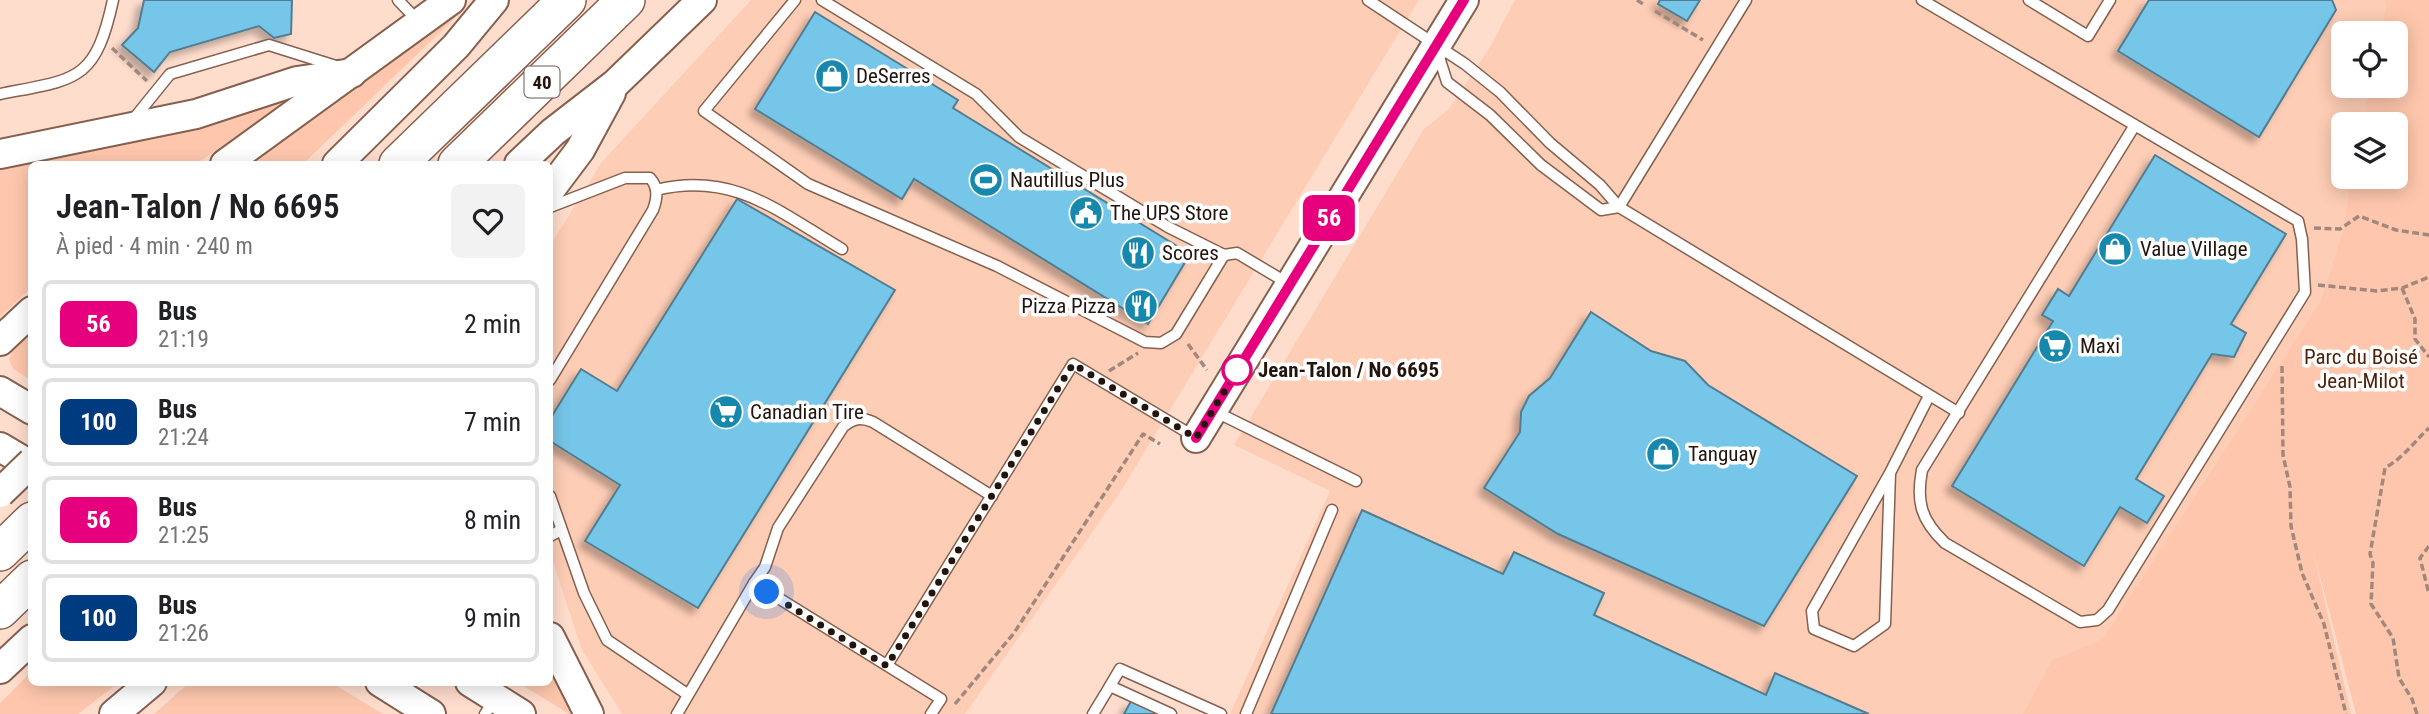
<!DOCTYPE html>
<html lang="fr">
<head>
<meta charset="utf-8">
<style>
	:root { --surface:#fff; --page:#f2f2f2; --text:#202124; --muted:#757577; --line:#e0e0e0 }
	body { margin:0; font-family:"Roboto Condensed",sans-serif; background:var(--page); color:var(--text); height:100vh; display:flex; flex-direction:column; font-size:26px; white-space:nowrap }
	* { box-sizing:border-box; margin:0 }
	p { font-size:23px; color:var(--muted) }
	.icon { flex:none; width:38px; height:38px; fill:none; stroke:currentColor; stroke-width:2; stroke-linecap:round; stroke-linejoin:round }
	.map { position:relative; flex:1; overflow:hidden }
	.drawer { position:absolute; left:28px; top:161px; width:525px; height:525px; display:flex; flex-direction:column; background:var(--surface); border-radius:10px; box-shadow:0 4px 18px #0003 }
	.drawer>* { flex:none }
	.badge { padding:0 14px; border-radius:10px; font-size:24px; line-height:46px }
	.tools { position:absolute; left:2331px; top:21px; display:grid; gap:14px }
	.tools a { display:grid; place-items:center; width:77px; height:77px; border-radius:10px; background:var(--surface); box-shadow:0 4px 18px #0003; font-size:35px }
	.you { position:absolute; width:35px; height:35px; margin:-18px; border:5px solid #fff; border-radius:50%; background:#1a73e8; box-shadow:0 0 0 10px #1a73e833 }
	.map>.badge { position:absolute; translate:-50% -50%; box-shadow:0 0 0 4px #fff }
	.round { display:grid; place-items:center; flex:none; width:74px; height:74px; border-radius:10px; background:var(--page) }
	.overview { display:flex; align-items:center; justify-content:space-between; height:119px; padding:0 28px }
	h1 { font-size:33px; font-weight:600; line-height:52px }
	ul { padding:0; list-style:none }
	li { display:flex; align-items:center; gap:21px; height:88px; margin:0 14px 10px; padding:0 14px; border:4px solid var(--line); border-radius:10px }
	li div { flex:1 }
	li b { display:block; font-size:26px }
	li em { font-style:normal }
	li .badge { min-width:77px; font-weight:700; text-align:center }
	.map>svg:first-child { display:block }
	.built { fill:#fecdb5 }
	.green { fill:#fec7ad }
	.building { fill:#75c6e8; stroke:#527c8e; stroke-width:2; filter:url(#shadow) }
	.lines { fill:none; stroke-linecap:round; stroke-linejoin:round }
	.lane-casing { stroke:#85604f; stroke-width:13 }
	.secondary-casing { stroke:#85604f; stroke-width:32 }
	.highway-casing { stroke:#85604f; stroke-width:40 }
	.path { stroke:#a2887c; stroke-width:3.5; stroke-dasharray:7 3.5; stroke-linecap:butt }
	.lane { stroke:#fff; stroke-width:10 }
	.secondary { stroke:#fff; stroke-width:28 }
	.highway { stroke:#fff; stroke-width:37 }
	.secondary-bridge-casing { stroke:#85604f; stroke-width:32; stroke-linecap:butt }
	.secondary-bridge { stroke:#fff; stroke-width:28 }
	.line-casing { stroke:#fff; stroke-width:16 }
	.line { stroke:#e6007e; stroke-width:10 }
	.walk { stroke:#23140d; stroke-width:7; stroke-dasharray:0 12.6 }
	.stop-dot { fill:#fff; stroke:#e6007e; stroke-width:3.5 }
	.labels { text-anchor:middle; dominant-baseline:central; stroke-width:7; stroke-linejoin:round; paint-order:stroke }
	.shield { fill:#fff; stroke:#655a56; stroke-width:2 }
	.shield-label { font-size:19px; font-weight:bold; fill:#23140d }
	.poi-label { font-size:21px; fill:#23140d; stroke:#fff; text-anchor:start }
	.park-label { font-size:21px; fill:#4e230b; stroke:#fff }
	.stop-label { font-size:21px; font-weight:bold; fill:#23140d; stroke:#fff; text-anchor:start }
</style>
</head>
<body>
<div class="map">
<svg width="2429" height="714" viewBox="0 0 2429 714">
	<defs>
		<filter id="shadow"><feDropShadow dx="-6" dy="6" stdDeviation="3.5" flood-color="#0004"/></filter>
	</defs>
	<rect width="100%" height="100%" fill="#ffddcd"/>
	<g class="built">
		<polygon points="751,0 1419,0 1119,494 965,714 622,714 582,650 550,553 550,246 601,163"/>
		<polygon points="1515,0 2384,0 2386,4 2380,33 2343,33 2343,86 2370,86 2362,124 2343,124 2343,177 2351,177 2343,230 2320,302 2083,714 1230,714 1330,491 1234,445 1424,129 1449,109 1490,47"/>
	</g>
	<g class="green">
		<polygon points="2384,0 2429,0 2429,714 2356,714 2313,550 2351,714 2023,714 2052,660 2103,639 2320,302 2343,230 2351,177 2396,177 2396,124 2362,124 2370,86 2396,86 2396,33 2380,33 2386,4"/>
		<polygon points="452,15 455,18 303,164 248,164 323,113"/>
		<polygon points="284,98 286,103 196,164 32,164 31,288 0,317 0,165 225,119"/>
		<polygon points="31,327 31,380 13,369 9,359 13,349 11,347"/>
		<polygon points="550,662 574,710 569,714 519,683 550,682"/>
		<polygon points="31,672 32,682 118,683 78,714 0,714 0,703"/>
		<polygon points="190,682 332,683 383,714 154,714"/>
	</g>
	<g class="building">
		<polygon points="144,0 292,0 291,34 274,38 259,26 170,52 154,72 122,45 138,28"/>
		<polygon points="1660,0 1700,0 1687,21 1658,4"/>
		<polygon points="2149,0 2332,0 2336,10 2259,137 2118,51"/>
		<polygon points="815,12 958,100 953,108 1190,254 1148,324 914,179 902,199 755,109"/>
		<polygon points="2155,155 2286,234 2231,324 2246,333 2234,357 2212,354 2136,479 2164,496 2147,523 2120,507 2084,566 1952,486 2053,321 2042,315 2058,289 2069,296"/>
		<polygon points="737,199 895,290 698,608 585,541 620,485 550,441 550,419 581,369 617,391"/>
		<polygon points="1591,312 1651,351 1685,361 1708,385 1857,476 1764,626 1558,534 1484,488 1520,432 1521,412 1529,396 1550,378"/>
		<polygon points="1362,510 1503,574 1514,552 1604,593 1594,615 1766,695 1775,673 1869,714 1271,714"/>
		<polygon points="1131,701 1159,714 1124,714"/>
	</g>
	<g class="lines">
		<g class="lane-casing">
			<g id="lane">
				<polyline points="398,0 417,20"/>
				<polyline points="795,0 704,111 808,184 997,266 1145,342 1161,343 1176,334 1224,255"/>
				<polyline points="822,0 976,94 1019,137 1168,227 1224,255 1237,253 1289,284"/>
				<polyline points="1368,0 1465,64 1500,92 1550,143 1600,185 1619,207 1959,413"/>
				<path d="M1922 0 2298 221 2302 239 2305 292 2108 610 2097 620 2080 622 1945 543C1921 520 1916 502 1922 470L2135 125"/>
				<polyline points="2029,0 2088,36 2110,0"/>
				<polyline points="1438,54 1447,82 1490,115 1541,165 1601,210 1619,207"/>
				<path d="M0 94C76 79 95 83 113 0"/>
				<polyline points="132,121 170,74 269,45 339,67"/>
				<path d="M656 190C734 171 779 212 842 249"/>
				<path d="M550 207 625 178H650C659 188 657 199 653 210L550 380"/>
				<polyline points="1619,207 1746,0"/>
				<polyline points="1216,412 1356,481"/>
				<polyline points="1890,473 1885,624 1854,646 1814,629 1812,611 1890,473 1929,396"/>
				<polyline points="550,496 584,593 607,640 687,694"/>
				<polyline points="550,536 561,530"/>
				<path d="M754 583 765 567 778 528 843 427C853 418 861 417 873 422L992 496"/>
				<polyline points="887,665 1073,364 1195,437"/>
				<polyline points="1110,686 1120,669 1221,714"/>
				<polyline points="485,714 495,699"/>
				<polyline points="677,714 754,583 941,699 931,714"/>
				<polyline points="1093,714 1110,686 1171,714"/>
				<polyline points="1246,714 1332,510"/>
			</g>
		</g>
		<g class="secondary-casing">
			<g id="secondary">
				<polyline points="0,154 196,114 297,81 352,73"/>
				<polyline points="225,164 451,0"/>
				<polyline points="337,164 456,46 494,0"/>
				<polyline points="519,164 553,132 615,84 702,0"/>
				<polyline points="550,190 580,150 611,93"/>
				<polyline points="0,341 32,311"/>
				<polyline points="0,391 32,410"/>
				<polyline points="1196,438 1464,0"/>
				<polyline points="0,447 32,466"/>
				<polyline points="550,637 589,714"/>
				<polyline points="0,669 32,639"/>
				<polyline points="380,682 431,714"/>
				<polyline points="470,682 521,714"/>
				<polyline points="114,714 152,682"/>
			</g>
		</g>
		<g class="highway-casing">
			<g id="highway">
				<polyline points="398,164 567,0"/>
				<polyline points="457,164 626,0"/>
				<polyline points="0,552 32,521"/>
				<polyline points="0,610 32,579"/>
			</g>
		</g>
		<g class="path">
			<polyline points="1637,0 1643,4"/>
			<polyline points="1655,11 1703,40"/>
			<polyline points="112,48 147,81"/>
			<polyline points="2314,228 2340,229 2359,216 2396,230 2429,235"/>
			<polyline points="2318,285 2377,291 2402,288 2429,277"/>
			<polyline points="2402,288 2415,319 2415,339 2429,357"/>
			<polyline points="1188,344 1207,370"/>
			<polyline points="2282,366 2283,455 2290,487 2291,526 2302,573 2324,624 2346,714"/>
			<polyline points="1109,371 1138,353"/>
			<polyline points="2429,546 2420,558 2429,594"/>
			<polyline points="955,704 1014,633 1143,434 1160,444"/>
			<path d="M2417 714 2412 699 2399 678 2393 638 2371 604 2373 563 2370 554 2385 468C2404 457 2413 443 2429 428"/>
		</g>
		<use href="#lane" class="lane"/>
		<use href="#secondary" class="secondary"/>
		<use href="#highway" class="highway"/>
		<g class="secondary-bridge-casing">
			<polyline id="secondary-bridge" points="0,493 32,462"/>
		</g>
		<use href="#secondary-bridge" class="secondary-bridge"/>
	</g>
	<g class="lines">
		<g class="line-casing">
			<polyline id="line" points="1196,438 1464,0"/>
		</g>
		<use href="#line" class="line"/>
		<polyline class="walk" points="767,592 887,666 1073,364 1196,438 1241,364 1237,370"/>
	</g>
	<defs>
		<g id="shop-disc" transform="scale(1.75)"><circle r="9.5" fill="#1688ad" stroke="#fff"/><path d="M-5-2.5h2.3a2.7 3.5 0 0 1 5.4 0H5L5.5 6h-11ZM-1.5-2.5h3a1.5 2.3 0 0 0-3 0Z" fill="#fff"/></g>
		<g id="stadium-disc" transform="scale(1.75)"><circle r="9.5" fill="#1688ad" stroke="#fff"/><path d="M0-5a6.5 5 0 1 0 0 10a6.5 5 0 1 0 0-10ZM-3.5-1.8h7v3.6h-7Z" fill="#fff"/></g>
		<g id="civic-disc" transform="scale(1.75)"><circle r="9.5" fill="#1688ad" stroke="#fff"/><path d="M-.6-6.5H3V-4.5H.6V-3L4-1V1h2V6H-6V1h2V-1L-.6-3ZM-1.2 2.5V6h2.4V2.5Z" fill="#fff"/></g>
		<g id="restaurant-disc" transform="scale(1.75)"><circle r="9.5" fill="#1688ad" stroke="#fff"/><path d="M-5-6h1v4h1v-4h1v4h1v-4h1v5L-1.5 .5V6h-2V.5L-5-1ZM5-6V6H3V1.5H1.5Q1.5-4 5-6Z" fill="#fff"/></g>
		<g id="supermarket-disc" transform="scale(1.75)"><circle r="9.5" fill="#1688ad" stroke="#fff"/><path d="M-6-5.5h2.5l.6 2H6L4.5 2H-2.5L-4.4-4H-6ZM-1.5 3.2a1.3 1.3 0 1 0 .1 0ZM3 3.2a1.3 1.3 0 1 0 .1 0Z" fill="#fff"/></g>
	</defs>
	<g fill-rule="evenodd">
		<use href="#shop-disc" x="832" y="76"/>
		<use href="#stadium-disc" x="986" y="180"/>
		<use href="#civic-disc" x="1086" y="213"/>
		<use href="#shop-disc" x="2115" y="249"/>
		<use href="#restaurant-disc" x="1138" y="253"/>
		<use href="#restaurant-disc" x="1141" y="306"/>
		<use href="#supermarket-disc" x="2055" y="346"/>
		<use href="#supermarket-disc" x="726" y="412"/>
		<use href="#shop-disc" x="1663" y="454"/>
	</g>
	<circle class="stop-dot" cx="1237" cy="370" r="14"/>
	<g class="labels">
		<rect class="shield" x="524.5" y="66.5" width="35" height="31" rx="5"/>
		<g class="shield-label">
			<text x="542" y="82">40</text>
		</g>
		<g class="poi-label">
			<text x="856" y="76">DeSerres</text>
			<text x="1010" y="180">Nautillus Plus</text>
			<text x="1110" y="213">The UPS Store</text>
			<text x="2140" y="249">Value Village</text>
			<text x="1162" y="253">Scores</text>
			<text x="1116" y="306" text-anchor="end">Pizza Pizza</text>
			<text x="2080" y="346">Maxi</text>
			<text x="750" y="412">Canadian Tire</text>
			<text x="1688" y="454">Tanguay</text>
		</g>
		<g class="park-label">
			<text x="2361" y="357">Parc du Boisé<tspan x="2361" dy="24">Jean-Milot</tspan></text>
		</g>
		<g class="stop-label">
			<text x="1258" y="370">Jean-Talon / No 6695</text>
		</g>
	</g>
</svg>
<div class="tools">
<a><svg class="icon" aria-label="locate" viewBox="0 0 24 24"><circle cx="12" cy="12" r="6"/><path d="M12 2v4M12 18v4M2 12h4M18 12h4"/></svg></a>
<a><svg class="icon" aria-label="layers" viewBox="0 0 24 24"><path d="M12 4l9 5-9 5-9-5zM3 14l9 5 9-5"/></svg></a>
</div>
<div class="you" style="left:767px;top:592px"></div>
<b class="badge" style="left:1329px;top:218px;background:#e6007e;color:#fff">56</b>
<section class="drawer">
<div class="overview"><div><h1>Jean-Talon / No 6695</h1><p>À pied · 4 min · 240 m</p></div><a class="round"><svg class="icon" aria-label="heart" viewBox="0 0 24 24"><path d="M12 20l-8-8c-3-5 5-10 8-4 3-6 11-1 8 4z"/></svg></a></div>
<ul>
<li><span class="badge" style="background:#e6007e;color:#fff">56</span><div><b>Bus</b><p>21:19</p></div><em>2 min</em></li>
<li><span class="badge" style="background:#003b80;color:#fff">100</span><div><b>Bus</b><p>21:24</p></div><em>7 min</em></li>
<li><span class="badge" style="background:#e6007e;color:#fff">56</span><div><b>Bus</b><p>21:25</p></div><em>8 min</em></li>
<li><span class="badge" style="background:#003b80;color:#fff">100</span><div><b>Bus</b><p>21:26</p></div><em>9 min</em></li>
</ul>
</section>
</div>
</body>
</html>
